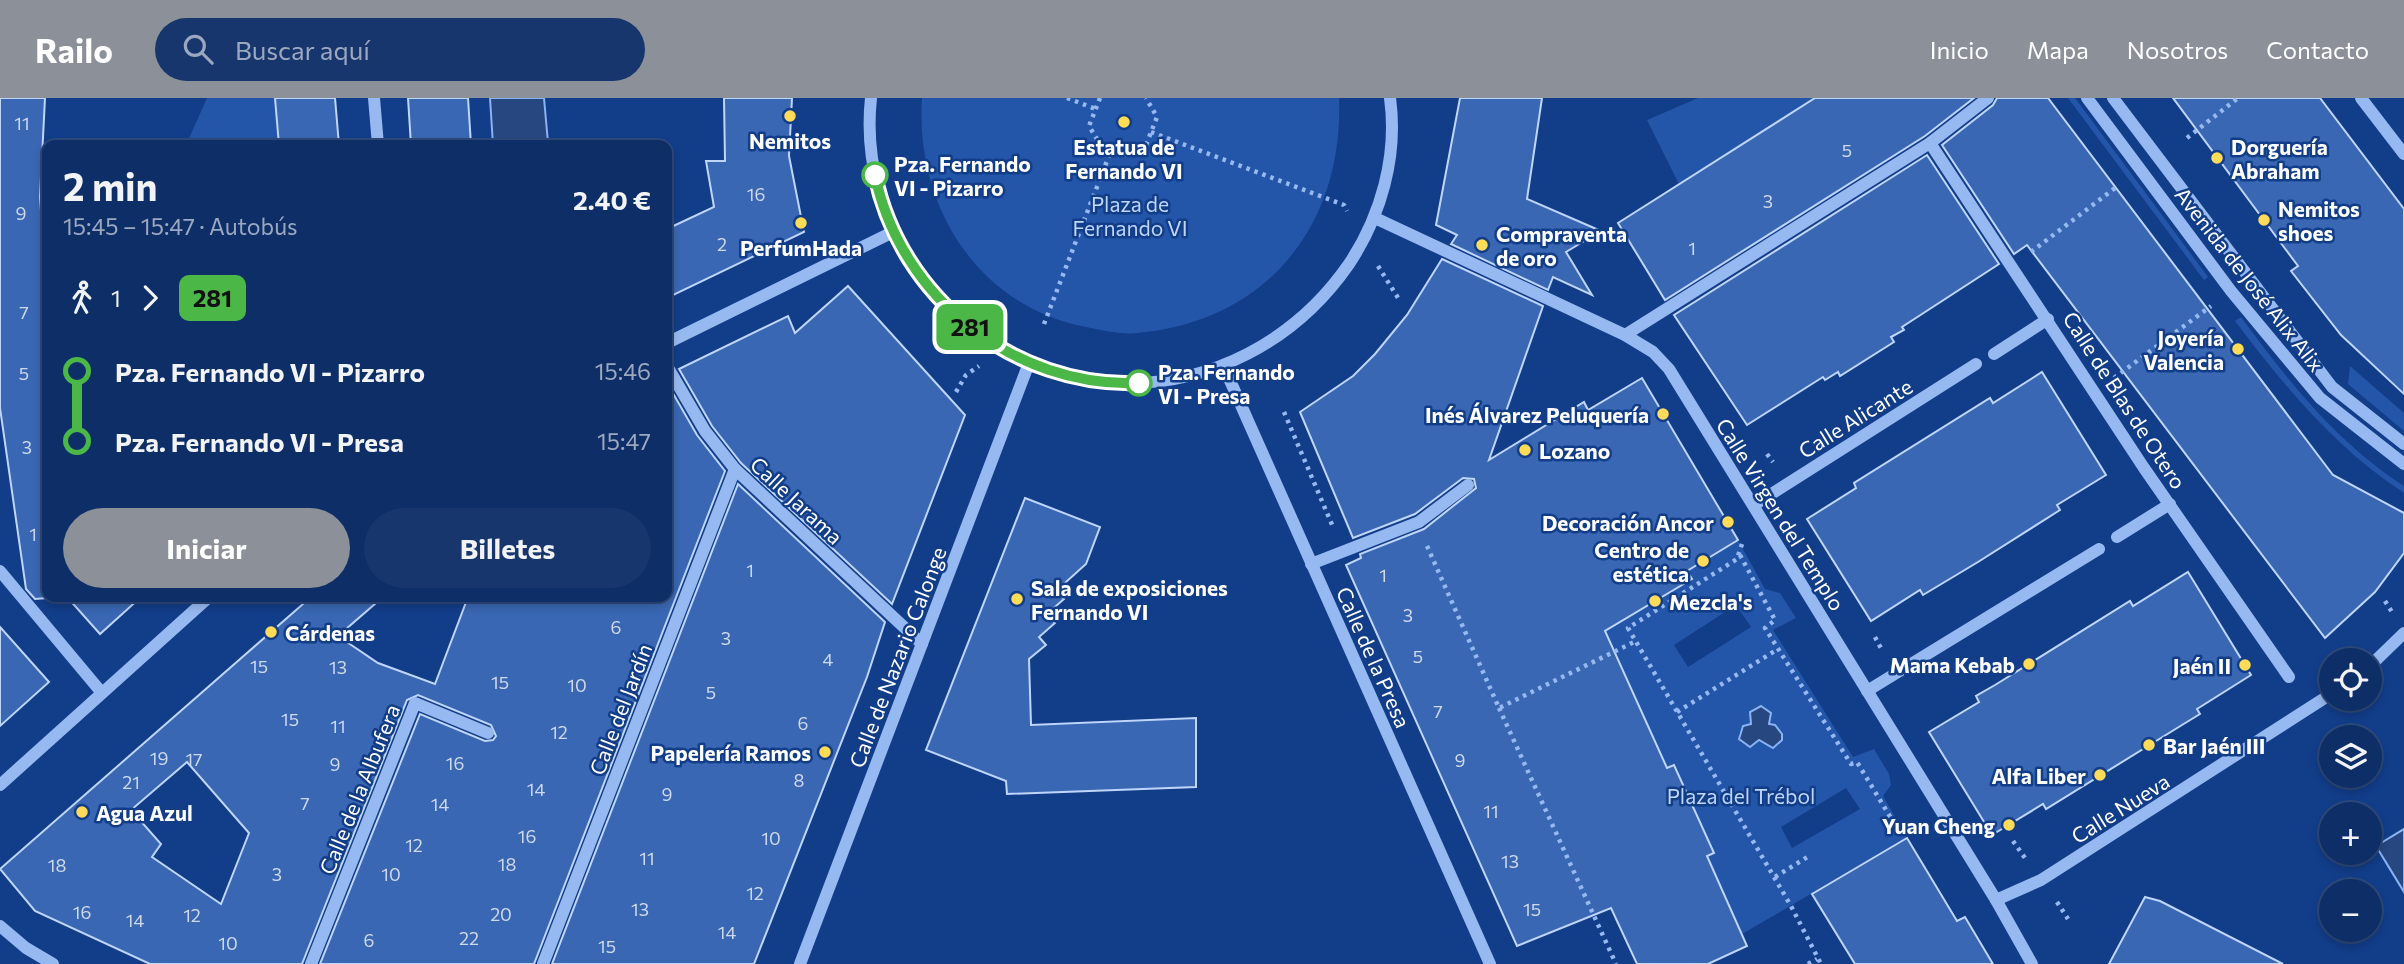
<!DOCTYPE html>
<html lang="es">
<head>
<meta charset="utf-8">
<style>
	:root { --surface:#0e2e67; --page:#17366d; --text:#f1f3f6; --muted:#9ba8c0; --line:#2e4a7b; --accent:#8c9099 }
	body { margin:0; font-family:Commissioner,sans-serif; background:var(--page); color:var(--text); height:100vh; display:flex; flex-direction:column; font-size:26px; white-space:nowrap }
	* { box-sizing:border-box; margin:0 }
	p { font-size:23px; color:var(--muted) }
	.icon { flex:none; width:38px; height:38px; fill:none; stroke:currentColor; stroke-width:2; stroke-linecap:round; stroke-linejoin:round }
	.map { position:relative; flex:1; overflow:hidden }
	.drawer { position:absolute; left:42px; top:42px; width:630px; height:462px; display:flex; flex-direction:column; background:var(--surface); border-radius:14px; box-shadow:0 4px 10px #0003,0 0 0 2px var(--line) }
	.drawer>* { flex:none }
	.badge { padding:0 14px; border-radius:10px; font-size:24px; line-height:46px }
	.tools { position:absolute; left:2319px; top:550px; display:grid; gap:14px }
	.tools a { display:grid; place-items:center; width:63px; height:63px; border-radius:50%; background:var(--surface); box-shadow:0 4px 10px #0003,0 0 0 2px var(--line); font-size:35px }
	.map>.badge { position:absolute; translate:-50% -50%; box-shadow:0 0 0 4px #fff }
	.legs { display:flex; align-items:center; gap:10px; height:77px; padding:0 21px; font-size:23px }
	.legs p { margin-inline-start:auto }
	.overview { display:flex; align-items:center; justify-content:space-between; height:119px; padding:0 21px }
	h1 { font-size:38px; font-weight:700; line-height:52px }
	.button { display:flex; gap:14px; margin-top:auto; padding:14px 21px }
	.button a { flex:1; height:80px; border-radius:42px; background:var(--accent); color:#fff; font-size:28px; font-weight:700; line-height:80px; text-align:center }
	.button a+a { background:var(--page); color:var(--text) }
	ul { padding:0 21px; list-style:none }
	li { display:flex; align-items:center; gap:24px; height:70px; font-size:26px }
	li i { display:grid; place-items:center; width:10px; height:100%; margin:0 9px; background:currentColor }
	li i::after { content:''; width:18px; height:18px; margin:-9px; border:5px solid; border-radius:50%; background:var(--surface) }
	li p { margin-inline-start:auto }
	li:first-child i { background:linear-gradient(#0000 50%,currentColor 0) }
	li:last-child i { background:linear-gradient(currentColor 50%,#0000 0) }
	header { display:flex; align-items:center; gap:42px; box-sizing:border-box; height:98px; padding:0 35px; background:var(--accent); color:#fff }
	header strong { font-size:33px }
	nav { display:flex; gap:38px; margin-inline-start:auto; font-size:24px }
	.search { width:490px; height:63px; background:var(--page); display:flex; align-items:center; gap:18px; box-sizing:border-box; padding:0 24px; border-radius:38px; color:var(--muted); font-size:26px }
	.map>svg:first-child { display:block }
	.green { fill:#2355a9; fill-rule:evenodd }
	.water { fill:#26477f; stroke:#89b3f4; stroke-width:2 }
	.building { fill:#3a67b3; stroke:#bed5fc; stroke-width:2; fill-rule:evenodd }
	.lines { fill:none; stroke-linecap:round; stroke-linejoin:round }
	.path { stroke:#97b9f1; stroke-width:4.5; stroke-dasharray:3.5 5; stroke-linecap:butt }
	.minor { stroke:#97b9f1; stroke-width:12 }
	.line-1-casing { stroke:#fff; stroke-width:16 }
	.line-1 { stroke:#4ab747; stroke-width:10 }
	.poi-dot { fill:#ffdb57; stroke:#123d89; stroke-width:2.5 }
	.stop-1-dot { fill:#fff; stroke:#4ab747; stroke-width:3.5 }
	.labels { text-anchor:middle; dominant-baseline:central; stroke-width:5; stroke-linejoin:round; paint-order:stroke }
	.number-label { font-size:18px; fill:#ced9ec }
	.poi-label { font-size:21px; font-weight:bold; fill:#fff; stroke:#123d89; text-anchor:start }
	.stop-label { font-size:21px; font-weight:bold; fill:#fff; stroke:#123d89; text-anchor:start }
	.park-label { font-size:21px; fill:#bed5fc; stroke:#123d89 }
	.street-label { font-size:21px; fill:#fff; stroke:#123d89 }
</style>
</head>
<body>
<header>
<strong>Railo</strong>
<div class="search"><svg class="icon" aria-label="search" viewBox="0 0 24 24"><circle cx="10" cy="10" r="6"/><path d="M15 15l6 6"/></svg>Buscar aquí</div>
<nav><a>Inicio</a><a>Mapa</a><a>Nosotros</a><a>Contacto</a></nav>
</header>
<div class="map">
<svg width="2404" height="866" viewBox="0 0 2404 866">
	<rect width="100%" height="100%" fill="#123d89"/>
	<g class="green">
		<polygon points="207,0 275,0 279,47 186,47"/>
		<path d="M922 0H1339C1344 127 1267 223 1138 235 1122 237 1101 232 1086 229 976 208 915 106 922 0Z"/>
		<polygon points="1698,0 1815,0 1679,86 1647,22"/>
		<polygon points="2068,0 2075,0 2208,179 2204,182"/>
		<path d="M2241 219C2288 283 2336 344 2404 388V395C2334 349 2285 289 2235 223Z"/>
		<polygon points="2350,268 2404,315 2404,333 2348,286"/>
		<path d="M1738 442 1765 491 1780 495 1796 520 1773 532 1853 659 1874 651 1889 676 1891 687 1883 698 1907 740 1742 836 1707 758 1713 754 1674 667 1667 670 1626 580 1602 535 1687 473ZM1736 507 1751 529 1688 569 1674 547ZM1750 614 1769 626 1759 642 1741 645 1739 635 1752 627ZM1846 690 1860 711 1792 750 1781 729Z"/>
	</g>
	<g class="water">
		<polygon points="490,0 544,0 548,45 493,47"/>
		<polygon points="1761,608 1771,615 1769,626 1775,627 1782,636 1782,642 1773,650 1759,642 1750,649 1739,641 1743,628 1751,626 1750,614"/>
		<polygon points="2404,731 2404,794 2376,748"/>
	</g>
	<g class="building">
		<polygon points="0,0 45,0 40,99 47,192 47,500 35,501 26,491 0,310"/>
		<polygon points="275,0 335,0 339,47 279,47"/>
		<polygon points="408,0 468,0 471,47 411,47"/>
		<polygon points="724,0 792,0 789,58 804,134 667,200 667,131 714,109 706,63 725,63"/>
		<polygon points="1460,0 1542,0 1527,101 1601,133 1566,154 1592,197 1553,179 1548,192 1451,146 1457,137 1436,127"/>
		<polygon points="1815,0 1974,0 1925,38 1665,202 1618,125"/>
		<polygon points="1997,0 2048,0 2333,377 2404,415 2404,455 2375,494 2325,540 2027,147 2014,156 1942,47 1993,7"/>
		<polygon points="2173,0 2320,0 2404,111 2404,296 2341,237 2291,173 2298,168"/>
		<polygon points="1927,57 1999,166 1902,229 1904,232 1891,239 1894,244 1840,278 1838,274 1825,282 1823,279 1747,327 1674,217"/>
		<polygon points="1442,161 1543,208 1489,362 1584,304 1588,312 1642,280 1738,442 1687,473 1692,481 1605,533 1667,670 1674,667 1714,755 1707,758 1747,848 1708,866 1637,866 1611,810 1517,848 1346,467 1361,460 1360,456 1424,431 1476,390 1474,381 1463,380 1415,416 1353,440 1300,314 1353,278 1375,256 1407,217"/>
		<polygon points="848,188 965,317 892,506 741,365 712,328 679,271 788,218 795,235"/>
		<polygon points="2042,274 2106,377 2057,407 2060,412 1978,464 1923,497 1920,492 1871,523 1807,421 1856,390 1854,385 1990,300 1993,305"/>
		<path d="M667 285 697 337 725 373 534 866H320L420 616 485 643 493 642 496 638 491 627 418 597 407 602 302 866H150L35 813 0 771 311 499H383L338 538 378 565 435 586 468 499H667ZM187 664 249 735 221 806 152 759 161 746 131 712Z"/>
		<polygon points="738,386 885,524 867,579 754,866 552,866"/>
		<polygon points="1025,400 1100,429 1086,466 1056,493 1064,501 1047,516 1055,525 1039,539 1046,547 1029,561 1031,627 1196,620 1196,689 1007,696 1006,683 926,652"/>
		<polygon points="2188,474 2251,577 2197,611 2200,616 2182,627 2046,711 2043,706 1992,737 1929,634 1979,604 1976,598 1995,587 2130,503 2133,508"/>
		<polygon points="67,499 141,499 100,536"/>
		<polygon points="0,529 49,584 0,628"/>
		<polygon points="1907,740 1957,823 1965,819 1993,866 1855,866 1812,796"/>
		<polygon points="2145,799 2160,803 2283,866 2109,866"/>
	</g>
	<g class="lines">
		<g class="path">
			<polyline points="1067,0 1096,11"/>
			<polyline points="1100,0 1089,28 1100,46 1127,57 1146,47 1157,19 1146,0"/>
			<polyline points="1151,34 1344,107 1347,113"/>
			<polyline points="2187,40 2238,0"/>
			<polyline points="2031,154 2119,87"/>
			<polyline points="1378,168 1400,203"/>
			<polyline points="1044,226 1112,50"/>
			<polyline points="2114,280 2211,208"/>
			<polyline points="956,294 966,277 979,268"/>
			<polyline points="1284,314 1333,429"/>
			<polyline points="1767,356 1773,364"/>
			<polyline points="1742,446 1737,461 1628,530 1791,808 1821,866"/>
			<polyline points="1427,448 1499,610 1636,543"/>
			<polyline points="1740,457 1775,522 1765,530 1851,666 1857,664 1900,735"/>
			<polyline points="2385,503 2392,514"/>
			<polyline points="1875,539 1883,554"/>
			<polyline points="1499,610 1616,866"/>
			<polyline points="1677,614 1778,551"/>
			<polyline points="2013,743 2025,760"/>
			<polyline points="1775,779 1809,758"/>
			<polyline points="2057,804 2068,821"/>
			<polyline points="1808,866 1817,861"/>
		</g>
		<g class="minor">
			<polyline points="374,0 378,47"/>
			<path d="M871 0C865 55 879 109 907 157 1008 328 1239 325 1349 166 1381 118 1398 58 1390 0"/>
			<polyline points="2087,0 2231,193 2320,300 2404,366"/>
			<polyline points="2113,0 2332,289 2404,346"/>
			<polyline points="2361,0 2404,56"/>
			<polyline points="1930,45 2144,370 2289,579"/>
			<polyline points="1375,120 1625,237 1653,254 1669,271 1996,802 2032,866"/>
			<polyline points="1625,237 1930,45 1988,0"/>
			<polyline points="667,245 893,134"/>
			<polyline points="1994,256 2048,221"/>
			<polyline points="667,268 705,333 735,371 922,546"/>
			<polyline points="1224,269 1490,866"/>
			<polyline points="1754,407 1976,266"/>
			<polyline points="2117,439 2170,406"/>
			<polyline points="1311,466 1419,424 1468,387"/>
			<polyline points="0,473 102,595"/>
			<polyline points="2370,568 2404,535"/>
			<polyline points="1867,593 2099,451"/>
			<polyline points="0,687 209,499"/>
			<polyline points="1996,802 2041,782 2331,596"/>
			<polyline points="0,828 26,850 53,866"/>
			<polyline points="311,866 415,605 488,635"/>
			<polyline points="543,866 735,371"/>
			<polyline points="800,866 1029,265"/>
		</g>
	</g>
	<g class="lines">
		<g class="line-1-casing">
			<path id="line-1" d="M875 77C900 199 1014 290 1139 285"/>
		</g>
		<use href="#line-1" class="line-1"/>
	</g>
	<g class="poi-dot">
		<circle cx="790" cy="18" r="7"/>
		<circle cx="1124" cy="24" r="7"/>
		<circle cx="2217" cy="60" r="7"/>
		<circle cx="2264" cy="122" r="7"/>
		<circle cx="801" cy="125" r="7"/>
		<circle cx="1482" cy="147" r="7"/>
		<circle cx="2238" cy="251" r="7"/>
		<circle cx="1663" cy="316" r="7"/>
		<circle cx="1525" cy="352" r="7"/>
		<circle cx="1728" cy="424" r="7"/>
		<circle cx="1703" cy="463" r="7"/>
		<circle cx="1017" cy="501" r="7"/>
		<circle cx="1655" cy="503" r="7"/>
		<circle cx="271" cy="534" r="7"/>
		<circle cx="2029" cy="566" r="7"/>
		<circle cx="2245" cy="567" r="7"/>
		<circle cx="2149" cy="647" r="7"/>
		<circle cx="825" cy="654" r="7"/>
		<circle cx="2100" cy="677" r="7"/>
		<circle cx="82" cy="714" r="7"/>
		<circle cx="2009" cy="727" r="7"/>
	</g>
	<g class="stop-1-dot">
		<circle cx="875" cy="77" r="12"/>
		<circle cx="1139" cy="285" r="12"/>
	</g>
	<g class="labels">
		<g class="number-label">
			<text x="22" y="25">11</text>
			<text x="1847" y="52">5</text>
			<text x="756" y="96">16</text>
			<text x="1768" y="103">3</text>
			<text x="21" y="115">9</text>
			<text x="722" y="146">2</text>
			<text x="1692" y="150">1</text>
			<text x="24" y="214">7</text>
			<text x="24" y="275">5</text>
			<text x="27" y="349">3</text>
			<text x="33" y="436">1</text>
			<text x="750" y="472">1</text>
			<text x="1383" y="477">1</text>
			<text x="1408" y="517">3</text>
			<text x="616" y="529">6</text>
			<text x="726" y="540">3</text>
			<text x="1418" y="558">5</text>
			<text x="828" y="561">4</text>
			<text x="259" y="568">15</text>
			<text x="338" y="569">13</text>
			<text x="500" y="584">15</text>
			<text x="577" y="587">10</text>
			<text x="711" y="594">5</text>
			<text x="1438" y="613">7</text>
			<text x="290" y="621">15</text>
			<text x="803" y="625">6</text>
			<text x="338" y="628">11</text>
			<text x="559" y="634">12</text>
			<text x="159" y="660">19</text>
			<text x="194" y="661">17</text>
			<text x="1460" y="662">9</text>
			<text x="455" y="665">16</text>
			<text x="335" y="666">9</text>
			<text x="799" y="682">8</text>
			<text x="131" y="684">21</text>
			<text x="536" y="691">14</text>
			<text x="667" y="696">9</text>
			<text x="305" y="705">7</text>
			<text x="440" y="706">14</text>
			<text x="1491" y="713">11</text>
			<text x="527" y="738">16</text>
			<text x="771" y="740">10</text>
			<text x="414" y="747">12</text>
			<text x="647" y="760">11</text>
			<text x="1510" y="763">13</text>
			<text x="507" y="766">18</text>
			<text x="57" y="767">18</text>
			<text x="277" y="776">3</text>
			<text x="391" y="776">10</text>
			<text x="755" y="795">12</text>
			<text x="640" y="811">13</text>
			<text x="1532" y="811">15</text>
			<text x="82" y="814">16</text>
			<text x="501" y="816">20</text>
			<text x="192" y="817">12</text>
			<text x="135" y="822">14</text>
			<text x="727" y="834">14</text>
			<text x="469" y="840">22</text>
			<text x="369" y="842">6</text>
			<text x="228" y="845">10</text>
			<text x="607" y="848">15</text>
		</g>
		<g class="poi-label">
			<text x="790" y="42" text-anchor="middle">Nemitos</text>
			<text x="1124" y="48" text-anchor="middle">Estatua de<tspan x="1124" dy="24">Fernando VI</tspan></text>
			<text x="2231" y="48">Dorguería<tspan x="2231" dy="24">Abraham</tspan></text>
			<text x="2278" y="110">Nemitos<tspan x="2278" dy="24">shoes</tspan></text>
			<text x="1496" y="135">Compraventa<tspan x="1496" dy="24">de oro</tspan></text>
			<text x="801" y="149" text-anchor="middle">PerfumHada</text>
			<text x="2224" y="239" text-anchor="end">Joyería<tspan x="2224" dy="24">Valencia</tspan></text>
			<text x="1649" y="316" text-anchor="end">Inés Álvarez Peluquería</text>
			<text x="1539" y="352">Lozano</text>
			<text x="1714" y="424" text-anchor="end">Decoración Ancor</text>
			<text x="1689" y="451" text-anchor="end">Centro de<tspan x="1689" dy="24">estética</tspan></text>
			<text x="1031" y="489">Sala de exposiciones<tspan x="1031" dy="24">Fernando VI</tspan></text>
			<text x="1669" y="503">Mezcla's</text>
			<text x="285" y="534">Cárdenas</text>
			<text x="2015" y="566" text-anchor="end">Mama Kebab</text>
			<text x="2231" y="567" text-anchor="end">Jaén II</text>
			<text x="2163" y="647">Bar Jaén III</text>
			<text x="811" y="654" text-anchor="end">Papelería Ramos</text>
			<text x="2086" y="677" text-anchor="end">Alfa Liber</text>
			<text x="96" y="714">Agua Azul</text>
			<text x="1995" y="727" text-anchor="end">Yuan Cheng</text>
		</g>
		<g class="stop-label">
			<text x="894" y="65">Pza. Fernando<tspan x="894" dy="24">VI - Pizarro</tspan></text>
			<text x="1158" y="273">Pza. Fernando<tspan x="1158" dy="24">VI - Presa</tspan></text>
		</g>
		<g class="park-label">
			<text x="1130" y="105">Plaza de<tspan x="1130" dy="24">Fernando VI</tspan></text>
			<text x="1741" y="697">Plaza del Trébol</text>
		</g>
		<g class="street-label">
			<text transform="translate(2250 181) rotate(52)">Avenida de José Alix Alix</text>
			<text transform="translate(2125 302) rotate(57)">Calle de Blas de Otero</text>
			<text transform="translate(1855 320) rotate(-32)">Calle Alicante</text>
			<text transform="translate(797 402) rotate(43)">Calle Jarama</text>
			<text transform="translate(1781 416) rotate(58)">Calle Virgen del Templo</text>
			<text transform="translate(897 559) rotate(-69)">Calle de Nazario Calonge</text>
			<text transform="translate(1374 559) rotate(66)">Calle de la Presa</text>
			<text transform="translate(620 611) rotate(-69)">Calle del Jardín</text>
			<text transform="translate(359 691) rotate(-68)">Calle de la Albufera</text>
			<text transform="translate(2120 710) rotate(-32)">Calle Nueva</text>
		</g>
	</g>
</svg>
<div class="tools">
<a><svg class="icon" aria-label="locate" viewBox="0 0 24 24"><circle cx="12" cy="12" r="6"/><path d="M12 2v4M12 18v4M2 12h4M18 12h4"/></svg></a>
<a><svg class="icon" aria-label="layers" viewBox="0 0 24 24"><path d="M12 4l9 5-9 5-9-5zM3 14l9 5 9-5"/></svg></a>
<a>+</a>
<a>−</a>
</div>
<b class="badge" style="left:970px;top:229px;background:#4ab747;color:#111">281</b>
<section class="drawer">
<div class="overview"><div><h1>2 min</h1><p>15:45 – 15:47 · Autobús</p></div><b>2.40 €</b></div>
<div class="legs"><svg class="icon" aria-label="walk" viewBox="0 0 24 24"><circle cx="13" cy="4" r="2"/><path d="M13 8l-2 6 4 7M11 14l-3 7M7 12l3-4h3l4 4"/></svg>1<svg class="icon" aria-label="forward" viewBox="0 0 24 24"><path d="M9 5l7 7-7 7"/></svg><b class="badge" style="background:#4ab747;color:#111">281</b></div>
<ul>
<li><i style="color:#4ab747"></i><b>Pza. Fernando VI - Pizarro</b><p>15:46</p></li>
<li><i style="color:#4ab747"></i><b>Pza. Fernando VI - Presa</b><p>15:47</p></li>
</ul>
<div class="button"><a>Iniciar</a><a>Billetes</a></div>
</section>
</div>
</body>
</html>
